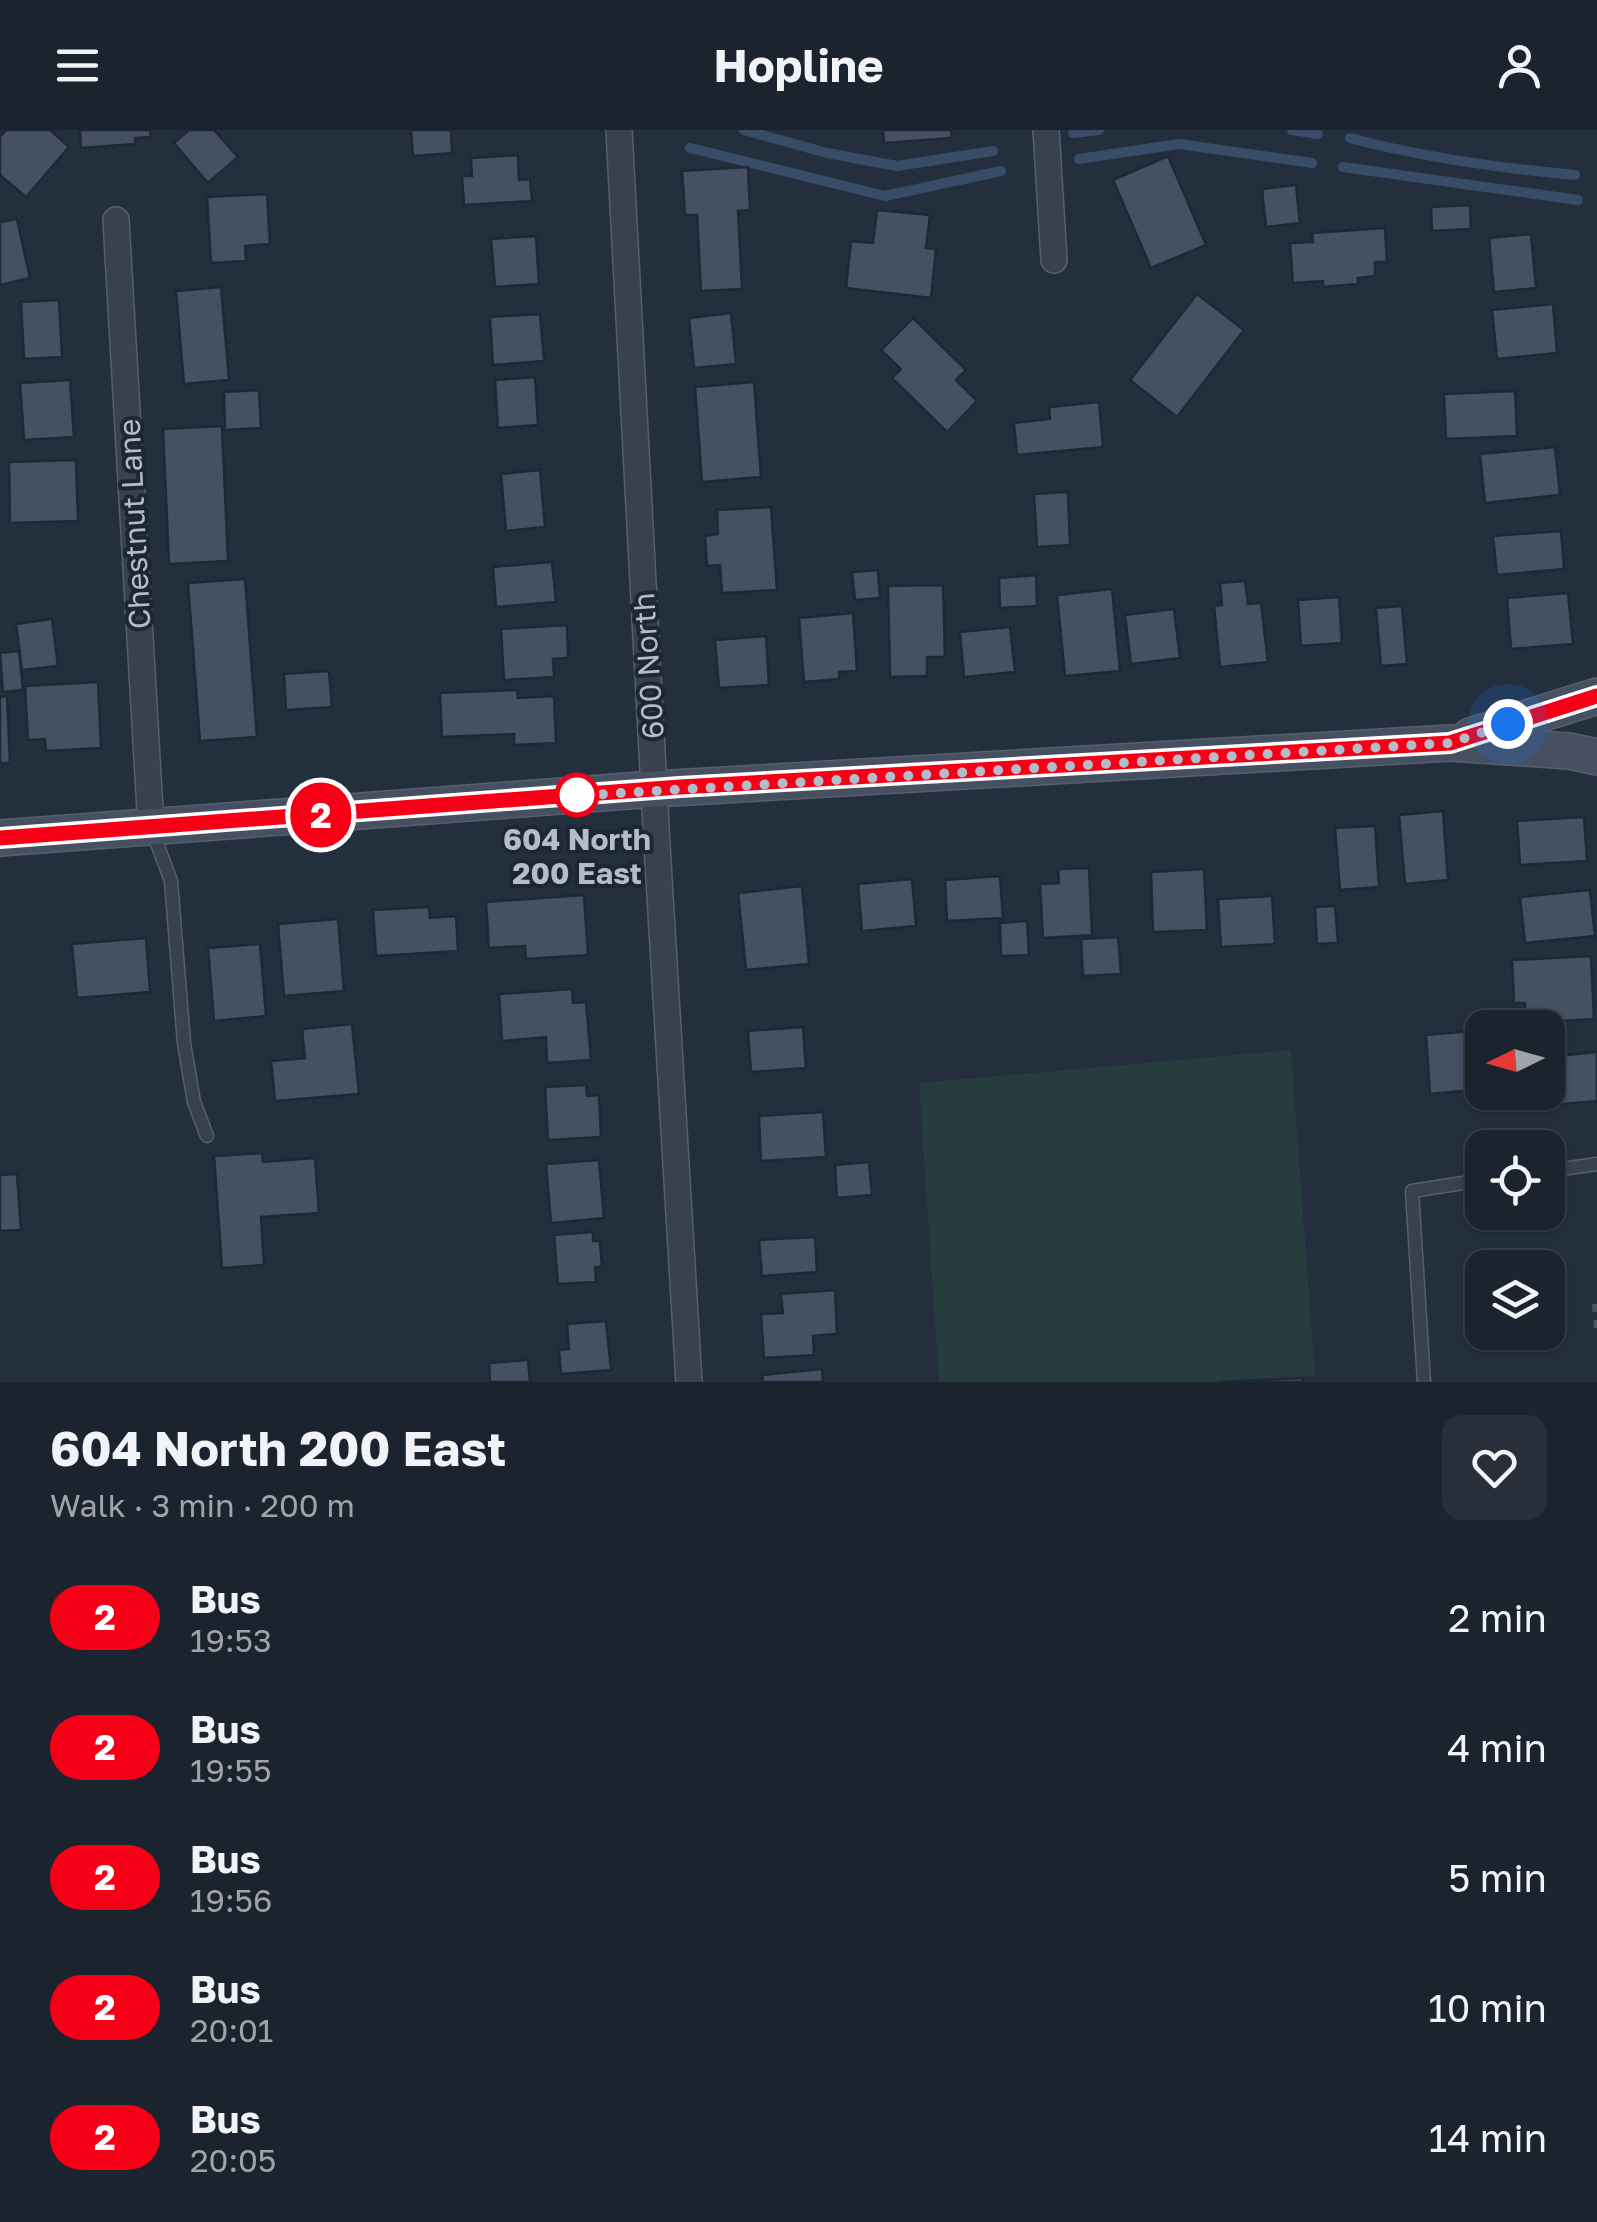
<!DOCTYPE html>
<html lang="en">
<head>
<meta charset="utf-8">
<style>
	:root { --surface:#1b232e; --page:#282f3a; --text:#f1f3f6; --muted:#a0a4aa; --line:#39404a }
	body { margin:0; font-family:"Golos Text",sans-serif; background:var(--page); color:var(--text); height:100vh; display:flex; flex-direction:column; font-size:38px; white-space:nowrap }
	* { box-sizing:border-box; margin:0 }
	p { font-size:32px; color:var(--muted) }
	.icon { flex:none; width:55px; height:55px; fill:none; stroke:currentColor; stroke-width:2; stroke-linecap:round; stroke-linejoin:round }
	.map { position:relative; height:1252px; overflow:hidden }
	.sheet { display:flex; flex-direction:column; background:var(--surface); flex:1 }
	.sheet>* { flex:none }
	.badge { padding:0 20px; border-radius:32px; font-size:35px; line-height:65px }
	.needle { width:65px; rotate:265deg }
	.controls { position:absolute; left:1465px; top:880px; display:grid; gap:20px }
	.controls a { display:grid; place-items:center; width:100px; height:100px; border-radius:20px; background:var(--surface); box-shadow:0 2px 8px #0004,0 0 0 2px var(--line); font-size:50px }
	.you { position:absolute; width:50px; height:50px; margin:-25px; border:8px solid #fff; border-radius:50%; background:#1a73e8; box-shadow:0 0 0 15px #1a73e833 }
	.map>.badge { position:absolute; translate:-50% -50%; box-shadow:0 0 0 5px #fff }
	.round { display:grid; place-items:center; flex:none; width:105px; height:105px; border-radius:20px; background:var(--page) }
	.head { display:flex; align-items:center; justify-content:space-between; height:170px; padding:0 50px }
	h1 { font-size:48px; font-weight:700; line-height:75px }
	ul { padding:0; list-style:none }
	li { display:flex; align-items:center; gap:30px; height:130px; padding:0 50px }
	li div { flex:1 }
	li b { display:block; font-size:38px }
	li em { font-style:normal }
	li .badge { min-width:110px; font-weight:700; text-align:center }
	header { display:flex; justify-content:space-between; align-items:center; height:130px; padding:0 50px; background:var(--surface); font-size:45px; font-weight:700 }
	.map>svg:first-child { display:block }
	.green { fill:#263c3f }
	.lines { fill:none; stroke-linecap:round; stroke-linejoin:round }
	.stream { stroke:#394c67; stroke-width:10 }
	.building { fill:#455162; stroke:#1f2835; stroke-width:2.5 }
	.service-casing { stroke:#565f6c; stroke-width:15 }
	.minor-casing { stroke:#565f6c; stroke-width:28 }
	.secondary-casing { stroke:#565f6c; stroke-width:38 }
	.path { stroke:#44595c; stroke-width:6; stroke-dasharray:8 8; stroke-linecap:butt }
	.service { stroke:#38414e; stroke-width:12 }
	.minor { stroke:#38414e; stroke-width:25 }
	.secondary { stroke:#465061; stroke-width:35 }
	.line-casing { stroke:#fff; stroke-width:22 }
	.line { stroke:#f60017; stroke-width:15 }
	.walk { stroke:#b4bcc9; stroke-width:10; stroke-dasharray:0 18 }
	.stop-dot { fill:#fff; stroke:#f60017; stroke-width:5 }
	.labels { text-anchor:middle; dominant-baseline:central; stroke-width:8; stroke-linejoin:round; paint-order:stroke }
	.street-label { font-size:30px; fill:#b4bcc9; stroke:#1d2633 }
	.stop-label { font-size:30px; font-weight:bold; fill:#b4bcc9; stroke:#1d2633 }
</style>
</head>
<body>
<header><svg class="icon" aria-label="menu" viewBox="0 0 24 24"><path d="M4 6h16M4 12h16M4 18h16"/></svg>Hopline<svg class="icon" aria-label="person" viewBox="0 0 24 24"><circle cx="12" cy="8" r="4"/><path d="M4 21q1-7 8-7t8 7"/></svg></header>
<div class="map">
<svg width="1597" height="1252" viewBox="0 0 1597 1252">
	<rect width="100%" height="100%" fill="#242f3e"/>
	<polygon class="green" points="1291,920 1315,1246 1216,1252 939,1252 919,953"/>
	<g class="lines">
		<g class="stream">
			<polyline points="744,0 827,23 897,36 993,21"/>
			<polyline points="1292,0 1318,4"/>
			<polyline points="1073,3 1099,0"/>
			<path d="M1350 8C1425 28 1499 38 1575 45"/>
			<polyline points="690,18 885,66 1001,41"/>
			<polyline points="1079,29 1179,14 1312,33"/>
			<polyline points="1343,37 1578,70"/>
		</g>
	</g>
	<g class="building">
		<polygon points="6,0 50,0 69,17 26,67 0,45 0,7"/>
		<polygon points="80,0 150,0 151,7 135,8 135,14 81,18"/>
		<polygon points="189,0 214,0 238,27 208,53 174,13"/>
		<polygon points="411,0 451,0 452,23 413,26"/>
		<polygon points="883,0 951,0 952,8 884,13"/>
		<polygon points="518,25 519,50 530,49 532,71 464,75 462,46 472,46 471,28"/>
		<polygon points="1168,26 1206,115 1151,138 1113,50"/>
		<polygon points="748,37 750,80 738,81 742,159 701,161 697,85 685,85 682,41"/>
		<polygon points="1296,55 1300,93 1266,97 1262,59"/>
		<polygon points="267,64 270,114 245,116 246,131 211,133 207,67"/>
		<polygon points="1470,75 1471,99 1432,101 1431,77"/>
		<polygon points="877,80 930,85 926,118 936,119 931,168 846,158 851,111 873,113"/>
		<polygon points="17,89 30,148 0,155 0,92"/>
		<polygon points="1385,98 1387,132 1375,132 1375,146 1358,148 1358,154 1323,157 1323,151 1293,153 1290,113 1313,112 1312,103"/>
		<polygon points="1531,104 1536,158 1494,162 1489,108"/>
		<polygon points="536,106 539,154 495,157 491,109"/>
		<polygon points="221,157 229,250 184,254 176,161"/>
		<polygon points="1197,164 1244,200 1177,287 1130,250"/>
		<polygon points="59,170 62,227 24,229 21,172"/>
		<polygon points="1553,174 1557,223 1497,229 1492,180"/>
		<polygon points="731,183 736,234 694,238 689,188"/>
		<polygon points="540,184 544,231 493,235 490,187"/>
		<polygon points="913,188 966,240 956,250 977,271 947,302 892,248 901,239 881,220"/>
		<polygon points="535,247 538,295 498,298 495,250"/>
		<polygon points="70,250 74,307 24,310 20,253"/>
		<polygon points="754,252 761,347 702,352 695,257"/>
		<polygon points="259,260 261,298 225,300 224,262"/>
		<polygon points="1515,261 1517,306 1446,309 1444,264"/>
		<polygon points="1099,272 1103,317 1017,325 1014,293 1050,289 1049,277"/>
		<polygon points="222,296 228,431 169,434 163,299"/>
		<polygon points="1555,317 1560,365 1485,373 1480,324"/>
		<polygon points="76,330 78,391 10,393 9,332"/>
		<polygon points="540,340 545,397 506,401 501,344"/>
		<polygon points="1068,362 1070,415 1037,417 1034,364"/>
		<polygon points="771,377 777,460 722,463 720,435 707,436 705,406 718,404 717,380"/>
		<polygon points="1561,401 1564,439 1497,445 1493,406"/>
		<polygon points="552,432 556,472 496,477 493,437"/>
		<polygon points="878,440 880,468 855,470 852,442"/>
		<polygon points="1036,445 1037,476 1000,478 999,448"/>
		<polygon points="245,449 257,607 200,611 188,453"/>
		<polygon points="1245,451 1248,474 1261,473 1268,532 1220,537 1214,476 1222,475 1220,453"/>
		<polygon points="943,455 945,527 927,527 927,546 890,547 888,456"/>
		<polygon points="1112,459 1120,541 1065,546 1057,465"/>
		<polygon points="1568,463 1573,514 1511,519 1507,468"/>
		<polygon points="1339,467 1342,513 1301,516 1298,470"/>
		<polygon points="1402,476 1407,534 1381,536 1376,478"/>
		<polygon points="1174,479 1180,528 1131,534 1125,485"/>
		<polygon points="853,483 857,541 839,542 839,549 804,552 799,488"/>
		<polygon points="52,489 58,536 22,540 16,494"/>
		<polygon points="567,495 568,528 553,529 554,547 504,550 501,499"/>
		<polygon points="1010,497 1015,542 964,547 960,502"/>
		<polygon points="766,506 769,555 719,558 715,510"/>
		<polygon points="19,521 23,560 3,562 0,523"/>
		<polygon points="329,541 332,577 286,580 284,544"/>
		<polygon points="98,552 101,618 46,621 45,609 28,610 25,556"/>
		<polygon points="517,560 518,568 554,566 556,613 514,615 514,604 442,607 440,563"/>
		<polygon points="7,566 10,633 0,633 0,567"/>
		<polygon points="1443,681 1448,750 1405,754 1399,685"/>
		<polygon points="1584,687 1587,731 1520,735 1517,691"/>
		<polygon points="1375,696 1379,757 1340,760 1335,698"/>
		<polygon points="1089,738 1092,805 1043,808 1040,754 1059,753 1058,739"/>
		<polygon points="1204,739 1207,800 1153,802 1151,742"/>
		<polygon points="1000,746 1003,788 947,791 945,750"/>
		<polygon points="912,749 916,796 862,801 858,754"/>
		<polygon points="802,756 809,834 746,840 738,763"/>
		<polygon points="1590,760 1595,806 1525,813 1520,767"/>
		<polygon points="584,765 588,825 526,829 525,816 489,818 486,772"/>
		<polygon points="1272,766 1275,814 1221,817 1218,769"/>
		<polygon points="1335,776 1338,813 1317,814 1315,777"/>
		<polygon points="429,777 430,788 456,786 458,821 376,826 373,780"/>
		<polygon points="338,789 344,861 284,866 278,794"/>
		<polygon points="1027,791 1029,825 1001,826 1000,793"/>
		<polygon points="1118,807 1121,844 1083,846 1081,809"/>
		<polygon points="146,808 150,862 77,868 72,814"/>
		<polygon points="260,814 266,886 214,891 208,818"/>
		<polygon points="1591,826 1594,889 1526,893 1525,873 1514,873 1512,830"/>
		<polygon points="572,859 573,873 586,872 591,930 547,933 546,907 502,911 499,864"/>
		<polygon points="352,894 359,964 275,971 271,931 305,928 302,899"/>
		<polygon points="803,897 806,938 751,942 748,901"/>
		<polygon points="1482,900 1482,959 1430,964 1426,905"/>
		<polygon points="1597,922 1597,971 1539,976 1537,962 1548,962 1548,927"/>
		<polygon points="586,955 587,966 599,965 601,1007 548,1010 545,957"/>
		<polygon points="823,982 826,1027 761,1031 759,986"/>
		<polygon points="262,1023 263,1032 315,1028 319,1083 261,1087 264,1135 222,1138 214,1026"/>
		<polygon points="599,1030 604,1088 551,1093 546,1034"/>
		<polygon points="869,1032 872,1065 837,1068 835,1035"/>
		<polygon points="17,1044 21,1100 0,1101 0,1045"/>
		<polygon points="593,1102 593,1111 600,1111 602,1137 595,1137 596,1152 558,1154 554,1105"/>
		<polygon points="815,1107 817,1142 762,1146 759,1110"/>
		<polygon points="835,1160 837,1204 813,1206 814,1225 764,1228 761,1184 783,1183 781,1164"/>
		<polygon points="606,1191 611,1240 561,1244 559,1220 569,1219 567,1194"/>
		<polygon points="528,1230 530,1252 490,1252 489,1233"/>
		<polygon points="822,1239 823,1252 763,1252 762,1245"/>
		<polygon points="1303,1248 1304,1252 1218,1252"/>
	</g>
	<g class="lines">
		<g class="service-casing">
			<g id="service">
				<polyline points="152,700 171,751 184,913 194,972 207,1006"/>
				<polyline points="1548,1041 1597,1034"/>
				<polyline points="1424,1252 1412,1061 1482,1050"/>
			</g>
		</g>
		<g class="minor-casing">
			<g id="minor">
				<polyline points="619,0 657,715 689,1252"/>
				<polyline points="1046,0 1054,130"/>
				<polyline points="116,90 151,698"/>
			</g>
		</g>
		<g class="secondary-casing">
			<g id="secondary">
				<polyline points="1470,606 1597,566"/>
				<polyline points="0,708 655,659 1450,613 1569,621 1597,627"/>
			</g>
		</g>
		<polyline class="path" points="1595,1174 1597,1199"/>
		<use href="#service" class="service"/>
		<use href="#minor" class="minor"/>
		<use href="#secondary" class="secondary"/>
	</g>
	<g class="lines">
		<g class="line-casing">
			<polyline id="line" points="0,708 680,657 1450,613 1597,566"/>
		</g>
		<use href="#line" class="line"/>
		<polyline class="walk" points="577,665 572,666 1450,613 1508,594"/>
	</g>
	<circle class="stop-dot" cx="577" cy="665" r="20"/>
	<g class="labels">
		<g class="street-label">
			<text transform="translate(134 394) rotate(-93)">Chestnut Lane</text>
			<text transform="translate(648 536) rotate(-94)">600 North</text>
		</g>
		<g class="stop-label">
			<text x="577" y="709">604 North<tspan x="577" dy="34">200 East</tspan></text>
		</g>
	</g>
</svg>
<div class="controls">
<a><svg class="needle" viewBox="-14 -14 28 28"><path d="M0-13l5 13h-10z" fill="#e53935"/><path d="M0 13l5-13h-10z" fill="#a0a4aa"/></svg></a>
<a><svg class="icon" aria-label="locate" viewBox="0 0 24 24"><circle cx="12" cy="12" r="6"/><path d="M12 2v4M12 18v4M2 12h4M18 12h4"/></svg></a>
<a><svg class="icon" aria-label="layers" viewBox="0 0 24 24"><path d="M12 4l9 5-9 5-9-5zM3 14l9 5 9-5"/></svg></a>
</div>
<div class="you" style="left:1508px;top:594px"></div>
<b class="badge" style="left:321px;top:685px;background:#f60017;color:#fff">2</b>
</div>
<section class="sheet">
<div class="head"><div><h1>604 North 200 East</h1><p>Walk · 3 min · 200 m</p></div><a class="round"><svg class="icon" aria-label="heart" viewBox="0 0 24 24"><path d="M12 20l-8-8c-3-5 5-10 8-4 3-6 11-1 8 4z"/></svg></a></div>
<ul>
<li><span class="badge" style="background:#f60017;color:#fff">2</span><div><b>Bus</b><p>19:53</p></div><em>2 min</em></li>
<li><span class="badge" style="background:#f60017;color:#fff">2</span><div><b>Bus</b><p>19:55</p></div><em>4 min</em></li>
<li><span class="badge" style="background:#f60017;color:#fff">2</span><div><b>Bus</b><p>19:56</p></div><em>5 min</em></li>
<li><span class="badge" style="background:#f60017;color:#fff">2</span><div><b>Bus</b><p>20:01</p></div><em>10 min</em></li>
<li><span class="badge" style="background:#f60017;color:#fff">2</span><div><b>Bus</b><p>20:05</p></div><em>14 min</em></li>
</ul>
</section>
</body>
</html>
